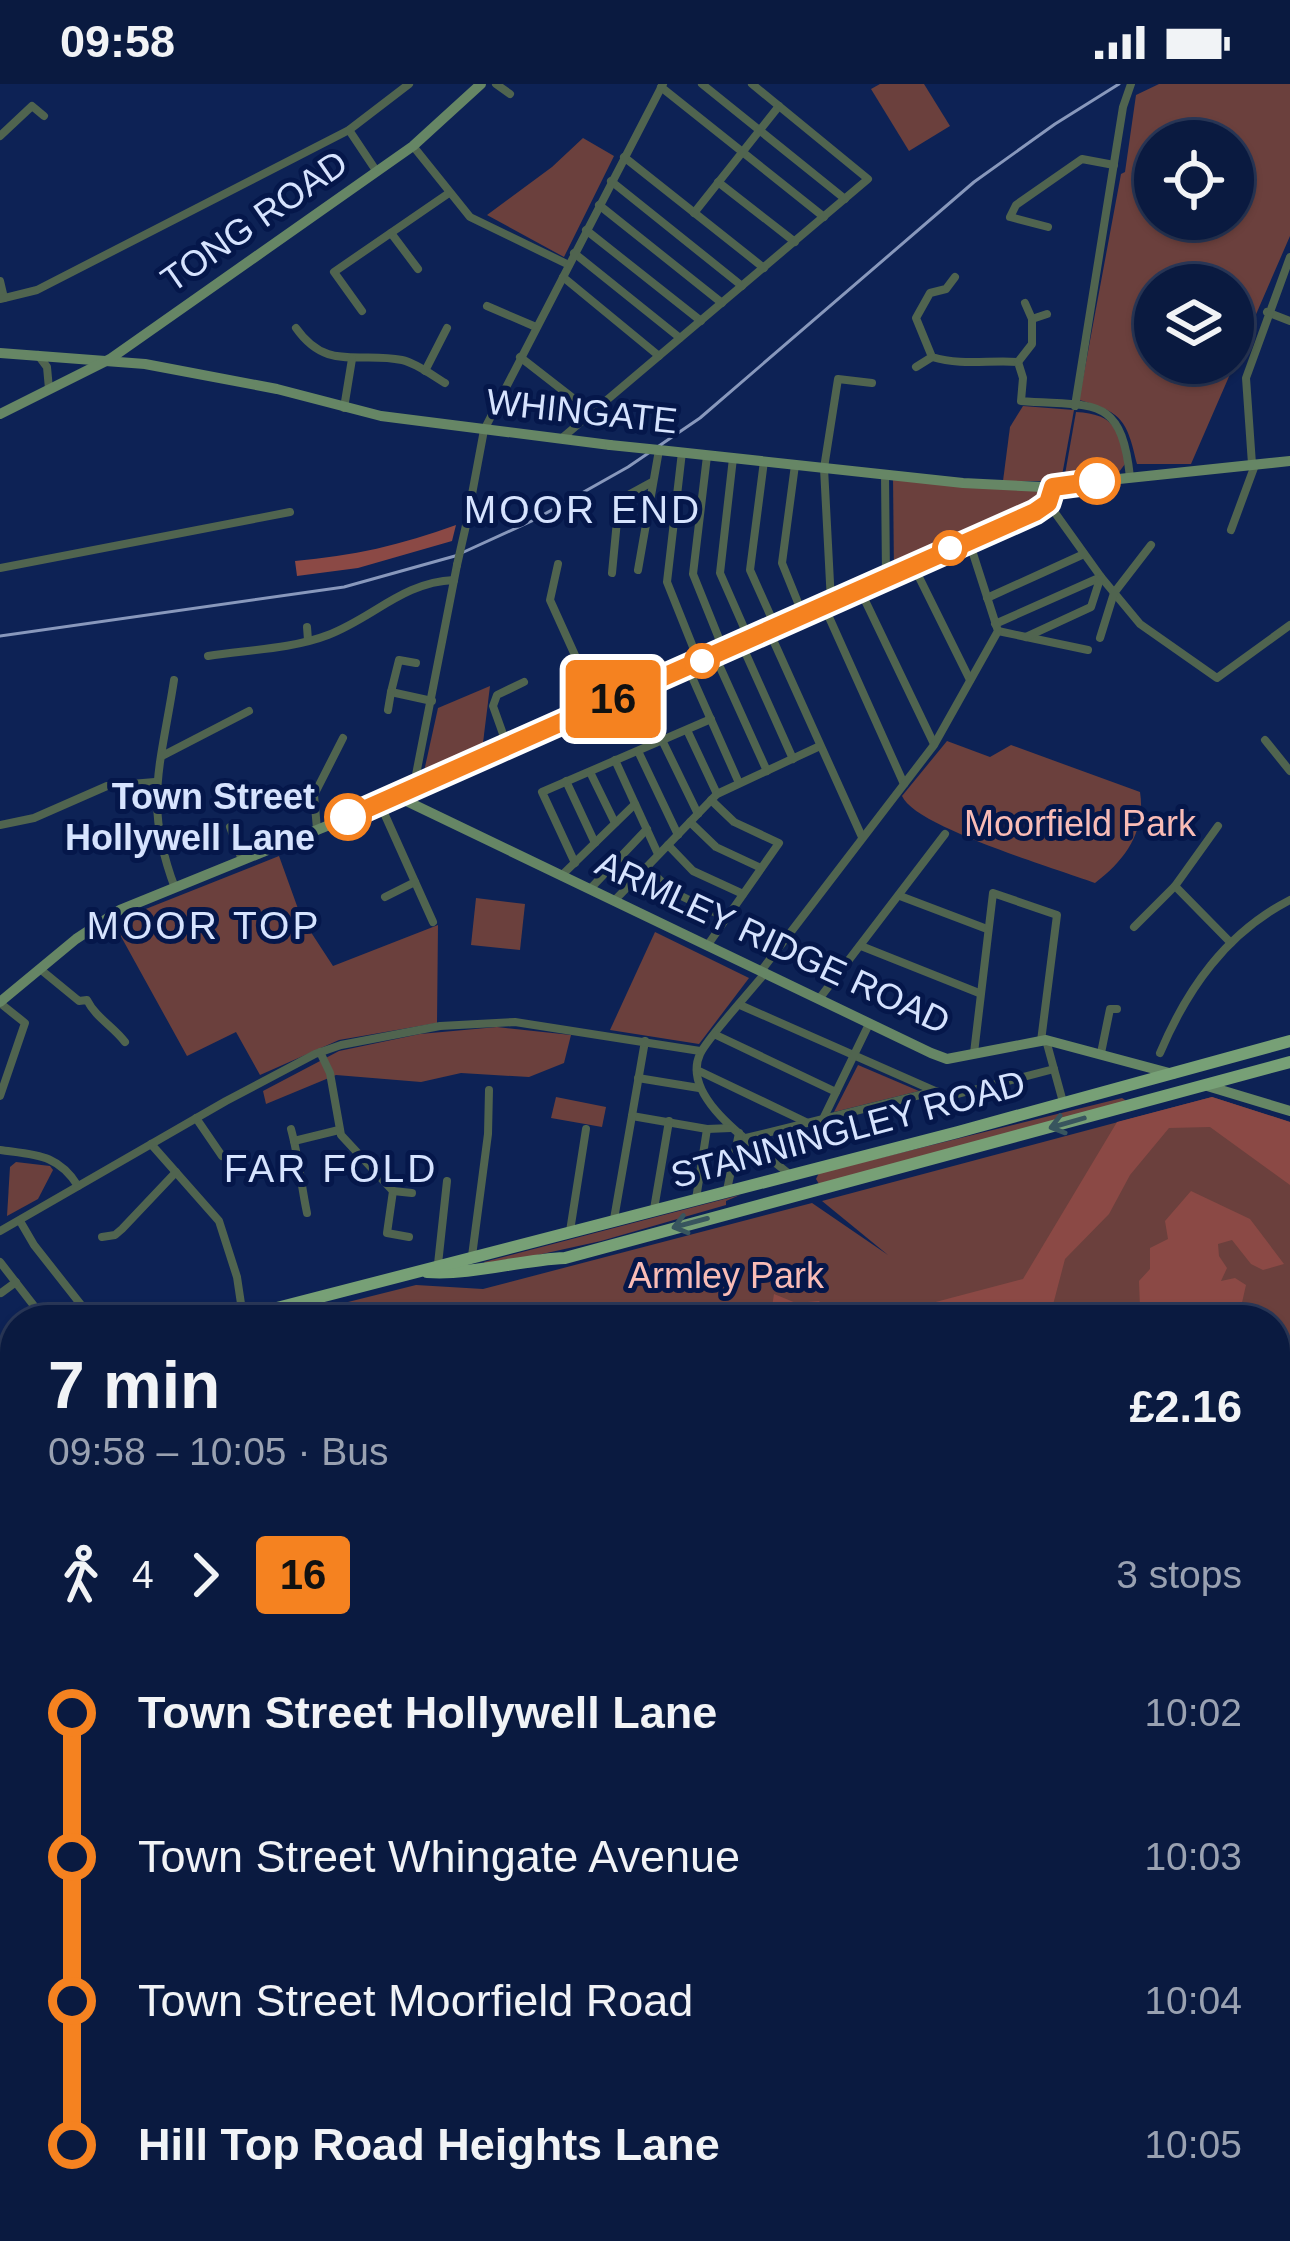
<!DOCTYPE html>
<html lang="en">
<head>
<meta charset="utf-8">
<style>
	:root { --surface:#0a1a40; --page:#132347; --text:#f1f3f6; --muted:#99a1b1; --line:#2a3859 }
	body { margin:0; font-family:Arial,sans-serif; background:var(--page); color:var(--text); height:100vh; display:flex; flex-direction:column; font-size:45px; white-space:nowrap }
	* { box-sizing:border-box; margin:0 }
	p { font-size:39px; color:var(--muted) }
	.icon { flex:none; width:66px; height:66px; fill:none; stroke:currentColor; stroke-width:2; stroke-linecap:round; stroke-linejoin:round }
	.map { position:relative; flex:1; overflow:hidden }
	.sheet { position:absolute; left:0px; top:1221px; width:1290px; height:936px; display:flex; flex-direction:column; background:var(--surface); border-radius:48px 48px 0 0; box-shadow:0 3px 9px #0004,0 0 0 3px var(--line) }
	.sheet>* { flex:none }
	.badge { padding:0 24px; border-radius:9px; font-size:42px; line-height:78px }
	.tools { position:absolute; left:1134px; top:36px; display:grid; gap:24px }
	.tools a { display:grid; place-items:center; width:120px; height:120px; border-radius:50%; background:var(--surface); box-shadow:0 3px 9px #0004,0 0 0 3px var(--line); font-size:60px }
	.map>.badge { position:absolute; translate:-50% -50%; box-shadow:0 0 0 6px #fff }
	.legs { display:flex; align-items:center; gap:18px; height:132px; padding:0 48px; font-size:39px }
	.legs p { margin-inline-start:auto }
	.summary { display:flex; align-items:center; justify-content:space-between; height:204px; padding:0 48px }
	h1 { font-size:66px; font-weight:600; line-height:90px }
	ul { padding:0 48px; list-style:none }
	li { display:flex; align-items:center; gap:42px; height:144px; font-size:45px }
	li i { display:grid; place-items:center; width:18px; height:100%; margin:0 15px; background:currentColor }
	li i::after { content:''; width:30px; height:30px; margin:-15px; border:9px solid; border-radius:50%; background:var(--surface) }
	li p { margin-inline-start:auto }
	li:first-child i { background:linear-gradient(#0000 50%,currentColor 0) }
	li:last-child i { background:linear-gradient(currentColor 50%,#0000 0) }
	.status { display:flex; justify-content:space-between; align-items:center; height:84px; padding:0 60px; background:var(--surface); direction:ltr }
	.status svg { height:33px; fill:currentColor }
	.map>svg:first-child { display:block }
	.green { fill:#6b403d; fill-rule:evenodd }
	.forest { fill:#8b4945 }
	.water { fill:#051012; stroke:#444f59; stroke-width:3 }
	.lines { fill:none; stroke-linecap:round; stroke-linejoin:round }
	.street { stroke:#50644f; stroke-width:8 }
	.secondary { stroke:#668665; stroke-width:10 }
	.primary { stroke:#77a076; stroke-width:12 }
	.rail { stroke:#8898bc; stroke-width:3 }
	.street-bridge { stroke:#50644f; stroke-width:8 }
	.secondary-bridge { stroke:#668665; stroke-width:10 }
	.oneway { stroke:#38555e }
	.line-1-casing { stroke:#fff; stroke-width:27 }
	.line-1 { stroke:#f58220; stroke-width:18 }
	.stop-1-dot { fill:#fff; stroke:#f58220; stroke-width:6 }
	.labels { text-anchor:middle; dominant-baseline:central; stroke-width:10; stroke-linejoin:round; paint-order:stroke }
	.street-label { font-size:36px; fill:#d6e3fe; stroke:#05174a }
	.stop-label { font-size:36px; font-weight:bold; fill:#d6e3fe; stroke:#05174a; text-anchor:end }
	.park-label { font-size:36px; fill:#f9bcb6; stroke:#05174a }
	.neighbourhood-label { font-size:39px; letter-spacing:3px; fill:#d6e3fe; stroke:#05174a }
</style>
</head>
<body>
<div class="status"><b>09:58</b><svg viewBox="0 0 49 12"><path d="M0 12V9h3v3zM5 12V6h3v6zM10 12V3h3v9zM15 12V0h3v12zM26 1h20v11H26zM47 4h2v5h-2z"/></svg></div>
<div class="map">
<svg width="1290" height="2157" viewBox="0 0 1290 2157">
	<rect width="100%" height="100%" fill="#0d2255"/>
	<g class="green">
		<polygon points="880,0 924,0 950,42 909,67 871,5"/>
		<path d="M1159 0H1290V152L1191 380H1137C1127 336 1122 328 1079 316L1121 90 1125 88 1136 11ZM1155 57H1233V135H1155ZM1155 201H1233V279H1155Z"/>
		<polygon points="583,54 614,72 564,173 487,131 552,83"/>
		<polygon points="1023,322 1074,326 1061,397 1003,397 1010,343"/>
		<path d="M1076 328C1115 330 1119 346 1125 380L1119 388 1064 396Z"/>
		<polygon points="893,391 1043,403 1045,414 1035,429 894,490"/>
		<polygon points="490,602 482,667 423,692 438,624"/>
		<path d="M947 657 990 673 1011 661 1140 708C1146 746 1126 776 1095 799 1058 785 915 743 902 712Z"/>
		<polygon points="279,772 301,833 333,882 438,841 437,939 339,956 260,991 236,948 187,972 113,838"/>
		<polygon points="476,814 525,820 520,866 471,861"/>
		<polygon points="655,848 749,894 699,960 610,946"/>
		<polygon points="497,943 571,951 564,979 529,993 461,989 421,998 336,991 266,1020 263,1007 339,967 420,950"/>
		<polygon points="858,981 919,1007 834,1028"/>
		<polygon points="556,1013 606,1023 602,1043 551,1034"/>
		<polygon points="1212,1013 1290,1038 1290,1538 1275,1538 1275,1236 276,1236 416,1201 483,1205 812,1119 888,1171 822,1117"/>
		<polygon points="1122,1014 1128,1018 819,1100 816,1095 819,1089"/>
		<polygon points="16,1078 50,1082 53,1086 38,1115 7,1132 10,1083"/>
		<polygon points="740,1111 726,1117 726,1121 601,1157 487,1182 484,1178"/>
		<polygon points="1275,1893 1290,1893 1290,2053 1275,2051"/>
		<polygon points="1275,2101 1290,2102 1290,2157 1088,2157 1113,2142 1275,2142"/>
		<polygon points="719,2142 1012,2142 930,2148 912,2157 756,2157"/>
	</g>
	<g class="forest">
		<path d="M456 441 452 457 358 484 297 492 295 477C352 472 402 461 456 441Z"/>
		<polygon points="1212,1013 1290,1038 1290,1101 1210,1043 1169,1044 1130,1091 1109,1130 1065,1175 1049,1236 924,1236 919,1225 928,1220 1023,1195 1117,1038"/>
		<polygon points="1191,1107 1250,1135 1284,1180 1263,1186 1251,1180 1232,1156 1218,1160 1219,1172 1227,1184 1221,1197 1235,1194 1246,1201 1238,1236 1166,1236 1158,1229 1140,1224 1139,1197 1150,1185 1150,1164 1168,1155 1165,1137"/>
		<polygon points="774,1210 796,1219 819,1217 829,1229 826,1236 770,1236"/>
		<rect x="1275" y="1538" width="15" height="104"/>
		<polygon points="15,1923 15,1994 0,2001 0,1924"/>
	</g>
	<g class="water">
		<polygon points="295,2142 368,2142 392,2157 317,2157"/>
		<path d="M1032 2142H1097L1074 2157H923C959 2146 999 2157 1032 2142Z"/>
	</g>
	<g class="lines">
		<g class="street">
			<polyline points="496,0 510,10"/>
			<polyline points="702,0 845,115"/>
			<polyline points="661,3 824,133"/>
			<polyline points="349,46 377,88"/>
			<polyline points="0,52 32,22 44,32"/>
			<polyline points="413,62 470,133 569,181"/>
			<polyline points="624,73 764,184"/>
			<polyline points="611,97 742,202"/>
			<polyline points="718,98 795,158"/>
			<polyline points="599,121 722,219"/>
			<polyline points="694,129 779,22"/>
			<polyline points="1048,143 1010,133 1016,121 1082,75 1114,81"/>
			<polyline points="586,146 701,237"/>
			<polyline points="391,149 418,185"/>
			<polyline points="574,169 680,254"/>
			<polyline points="563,193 659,272"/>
			<path d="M955 193 946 205 930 209 916 234 932 273C962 282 987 276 1018 278L1023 294 1021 317C1093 323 1121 309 1130 393"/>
			<polyline points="0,197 4,214"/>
			<polyline points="0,215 37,206 349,46 409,0"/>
			<polyline points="1025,219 1032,235"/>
			<polyline points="487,222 536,243"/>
			<polyline points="362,227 334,188 449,109"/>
			<polyline points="1267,228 1290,237"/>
			<path d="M296 244C327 288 358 267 402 276 416 279 432 291 445 299"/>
			<polyline points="38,271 47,283 49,305"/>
			<polyline points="520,273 592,329"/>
			<polyline points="1018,278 1032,260 1032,235 1047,230"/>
			<polyline points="916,283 932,273"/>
			<polyline points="425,287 447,244"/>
			<polyline points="1075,322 1123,23 1131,0"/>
			<polyline points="344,324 352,275"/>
			<polyline points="562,354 868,95 752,0"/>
			<polyline points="682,368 667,498 699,578"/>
			<polyline points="707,372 693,490 724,567"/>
			<polyline points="733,374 720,489 749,555"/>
			<polyline points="764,377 750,486 776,544"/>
			<polyline points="1252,380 1246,294 1290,173"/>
			<polyline points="795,381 782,479 803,531"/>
			<polyline points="885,390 886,493"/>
			<polyline points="1048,419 1101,493 1140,540 1217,594 1290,541"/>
			<polyline points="467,437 484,346 663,0"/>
			<polyline points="1231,446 1255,381"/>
			<polyline points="558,480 550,516 598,622"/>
			<polyline points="914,483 970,596"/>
			<polyline points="0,484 290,428"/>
			<polyline points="638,486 659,366"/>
			<polyline points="612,489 619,416 652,398"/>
			<polyline points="860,506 934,660"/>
			<polyline points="987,514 1084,470"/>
			<polyline points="831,518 824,384 838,295 872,299"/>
			<polyline points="824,522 904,700"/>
			<polyline points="995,540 1101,493"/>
			<polyline points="307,543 308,556"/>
			<polyline points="769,547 862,753"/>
			<polyline points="998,547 1088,566"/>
			<polyline points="1026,553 1091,523 1100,495"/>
			<polyline points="1100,554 1114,509 1151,461"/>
			<polyline points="741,559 793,675"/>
			<path d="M208 572C246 566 292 565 328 551 373 534 403 498 454 496"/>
			<polyline points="715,572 767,687"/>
			<polyline points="416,579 399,576 391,608 432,617"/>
			<polyline points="688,584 739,699"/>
			<path d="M174 596C161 681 143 720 175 804"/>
			<polyline points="388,626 391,608"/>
			<polyline points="687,646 717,710"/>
			<polyline points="662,656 698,730"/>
			<polyline points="1265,656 1290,687"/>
			<polyline points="508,664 493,622 497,611 524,598"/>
			<polyline points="638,667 678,751"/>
			<polyline points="162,672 249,627"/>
			<polyline points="615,676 658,770"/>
			<polyline points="590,688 615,739"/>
			<polyline points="566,697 595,759"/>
			<polyline points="413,706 457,481"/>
			<polyline points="380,720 433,838"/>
			<polyline points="690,738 716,763 761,784"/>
			<polyline points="0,741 34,734 107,702 155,698"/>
			<polyline points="230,743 242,776"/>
			<polyline points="317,745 314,711 343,654"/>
			<polyline points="668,761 693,787 743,810"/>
			<polyline points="575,779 542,708 711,635"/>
			<polyline points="647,783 671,807 726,834"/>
			<polyline points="561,792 635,720"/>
			<polyline points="1175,802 1218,742"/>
			<polyline points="590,805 647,745"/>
			<polyline points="900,812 987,845"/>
			<polyline points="385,813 415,798"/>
			<polyline points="614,817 717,710 820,662"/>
			<polyline points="1134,843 1175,802 1231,859"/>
			<polyline points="707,862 779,759 734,738 711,716"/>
			<polyline points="861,862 979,909"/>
			<path d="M40 885 79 917 87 916C96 934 113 942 125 958"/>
			<polyline points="761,887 934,661 998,547 969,457"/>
			<path d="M765 889C750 908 708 953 700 970 679 1015 760 1065 789 1090"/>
			<polyline points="819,915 945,750"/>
			<polyline points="0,919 25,939 0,1012"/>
			<polyline points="740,921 935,1007"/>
			<polyline points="716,951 836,1008"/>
			<polyline points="1046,956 1063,1018"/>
			<polyline points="320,968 330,989 341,1051 393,1107 387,1149 409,1153"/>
			<polyline points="974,969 993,809 1057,831 1041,957"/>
			<polyline points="1101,969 1110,925 1117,925"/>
			<path d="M1160 969C1187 905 1226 849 1290 816"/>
			<polyline points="697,986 808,1039"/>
			<polyline points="638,994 699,1004"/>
			<polyline points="632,1032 707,1045 731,1044"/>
			<polyline points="196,1034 222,1072"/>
			<polyline points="823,1035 869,940"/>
			<path d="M291 1045C299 1074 301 1101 307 1129"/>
			<polyline points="746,1054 936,1007 950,1012 1054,985"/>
			<polyline points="294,1057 339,1046"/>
			<polyline points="151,1060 219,1137 237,1193 243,1233"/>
			<path d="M0 1066C36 1071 58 1070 78 1102"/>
			<polyline points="727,1106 739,1049"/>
			<polyline points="393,1107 412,1109"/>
			<polyline points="696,1115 707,1045"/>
			<polyline points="654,1125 669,1037"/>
			<polyline points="614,1135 645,957"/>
			<polyline points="20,1137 34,1161 93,1236"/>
			<polyline points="0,1147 226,1017 315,970 341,961 440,942 515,938 700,967"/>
			<polyline points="570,1147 586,1045"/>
			<polyline points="102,1153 115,1151 122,1145 176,1088"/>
			<polyline points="472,1172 488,1050 489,1006"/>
			<polyline points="0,1178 45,1236"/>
			<polyline points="438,1180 447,1097"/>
			<polyline points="1,1209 16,1198"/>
			<polyline points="0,1367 15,1355"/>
			<polyline points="0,1416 15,1404"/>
			<polyline points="0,1433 15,1444"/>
			<polyline points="0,1514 15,1497"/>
			<polyline points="0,1542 15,1555"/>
			<polyline points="0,1592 15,1604"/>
			<polyline points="0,1619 15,1601"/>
			<polyline points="0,1661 15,1652"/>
			<polyline points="0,1690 6,1703 3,1863"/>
			<polyline points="693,2157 704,2142"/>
		</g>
		<g class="secondary">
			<polyline points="0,269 145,280 277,305 381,332 610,361"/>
			<polyline points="0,330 110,275 413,62 481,0"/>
			<polyline points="659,366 963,399 1043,403 1290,377"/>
			<polyline points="398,713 931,969 947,975 1046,956 1173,990"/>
			<polyline points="0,918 76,855 120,826 398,713 1035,429 1048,419 1053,403"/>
			<polyline points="1204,1001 1290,1027"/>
		</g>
		<g class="primary">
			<path d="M427 1188C474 1191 518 1176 565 1174L1290 978"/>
			<polyline points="231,1236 958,1048 1290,957"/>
			<polyline points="0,1299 15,1295"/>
		</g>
		<g class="rail">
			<polyline points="0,552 344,503 455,472 534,436 628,383 700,334 974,98 1055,40 1119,0"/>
			<polyline points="1275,1862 1290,1861"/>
			<polyline points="0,1904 15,1904"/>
			<polyline points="0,2126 15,2117"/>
		</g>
		<polyline class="street-bridge" points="457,481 467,437"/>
		<polyline class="secondary-bridge" points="610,361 659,366"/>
	</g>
	<defs><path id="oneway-shaft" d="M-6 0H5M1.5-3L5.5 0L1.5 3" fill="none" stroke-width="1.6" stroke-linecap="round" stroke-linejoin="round" transform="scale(3)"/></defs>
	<g class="oneway">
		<use href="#oneway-shaft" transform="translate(1067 1039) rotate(164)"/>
		<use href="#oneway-shaft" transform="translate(690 1139) rotate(165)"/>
	</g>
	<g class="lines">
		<g class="line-1-casing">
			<polyline id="line-1" points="348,733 1035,428 1048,419 1053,403 1097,397"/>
		</g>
		<use href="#line-1" class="line-1"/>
	</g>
	<g class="stop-1-dot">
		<circle cx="1097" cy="397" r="21"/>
		<circle cx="950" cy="464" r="15"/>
		<circle cx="702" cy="577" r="15"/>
		<circle cx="348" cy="733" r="21"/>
	</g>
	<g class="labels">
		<g class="street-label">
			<text transform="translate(254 137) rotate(-35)">TONG ROAD</text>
			<text transform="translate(582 327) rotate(6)">WHINGATE</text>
			<text transform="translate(773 858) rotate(25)">ARMLEY RIDGE ROAD</text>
			<text transform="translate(848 1045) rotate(-15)">STANNINGLEY ROAD</text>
		</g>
		<g class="stop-label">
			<text x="315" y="712">Town Street<tspan x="315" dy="41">Hollywell Lane</tspan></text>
		</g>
		<g class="park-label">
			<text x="1080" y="739">Moorfield Park</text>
			<text x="726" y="1191">Armley Park</text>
		</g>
		<g class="neighbourhood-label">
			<text x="583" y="425">MOOR END</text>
			<text x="204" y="841">MOOR TOP</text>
			<text x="331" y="1084">FAR FOLD</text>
		</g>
	</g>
</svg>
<div class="tools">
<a><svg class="icon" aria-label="locate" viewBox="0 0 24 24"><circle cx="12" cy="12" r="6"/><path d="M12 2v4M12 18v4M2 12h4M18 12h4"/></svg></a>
<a><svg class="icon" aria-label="layers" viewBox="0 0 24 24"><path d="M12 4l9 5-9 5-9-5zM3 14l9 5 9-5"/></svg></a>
</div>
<b class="badge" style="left:613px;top:615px;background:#f58220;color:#111">16</b>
<section class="sheet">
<div class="summary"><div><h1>7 min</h1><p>09:58 – 10:05 · Bus</p></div><b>£2.16</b></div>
<div class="legs"><svg class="icon" aria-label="walk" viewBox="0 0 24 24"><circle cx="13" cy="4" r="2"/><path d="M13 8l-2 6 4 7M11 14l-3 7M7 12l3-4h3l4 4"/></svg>4<svg class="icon" aria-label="forward" viewBox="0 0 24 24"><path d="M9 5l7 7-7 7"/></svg><b class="badge" style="background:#f58220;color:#111">16</b><p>3 stops</p></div>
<ul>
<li><i style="color:#f58220"></i><b>Town Street Hollywell Lane</b><p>10:02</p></li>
<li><i style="color:#f58220"></i><span>Town Street Whingate Avenue</span><p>10:03</p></li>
<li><i style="color:#f58220"></i><span>Town Street Moorfield Road</span><p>10:04</p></li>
<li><i style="color:#f58220"></i><b>Hill Top Road Heights Lane</b><p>10:05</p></li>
</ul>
</section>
</div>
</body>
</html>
